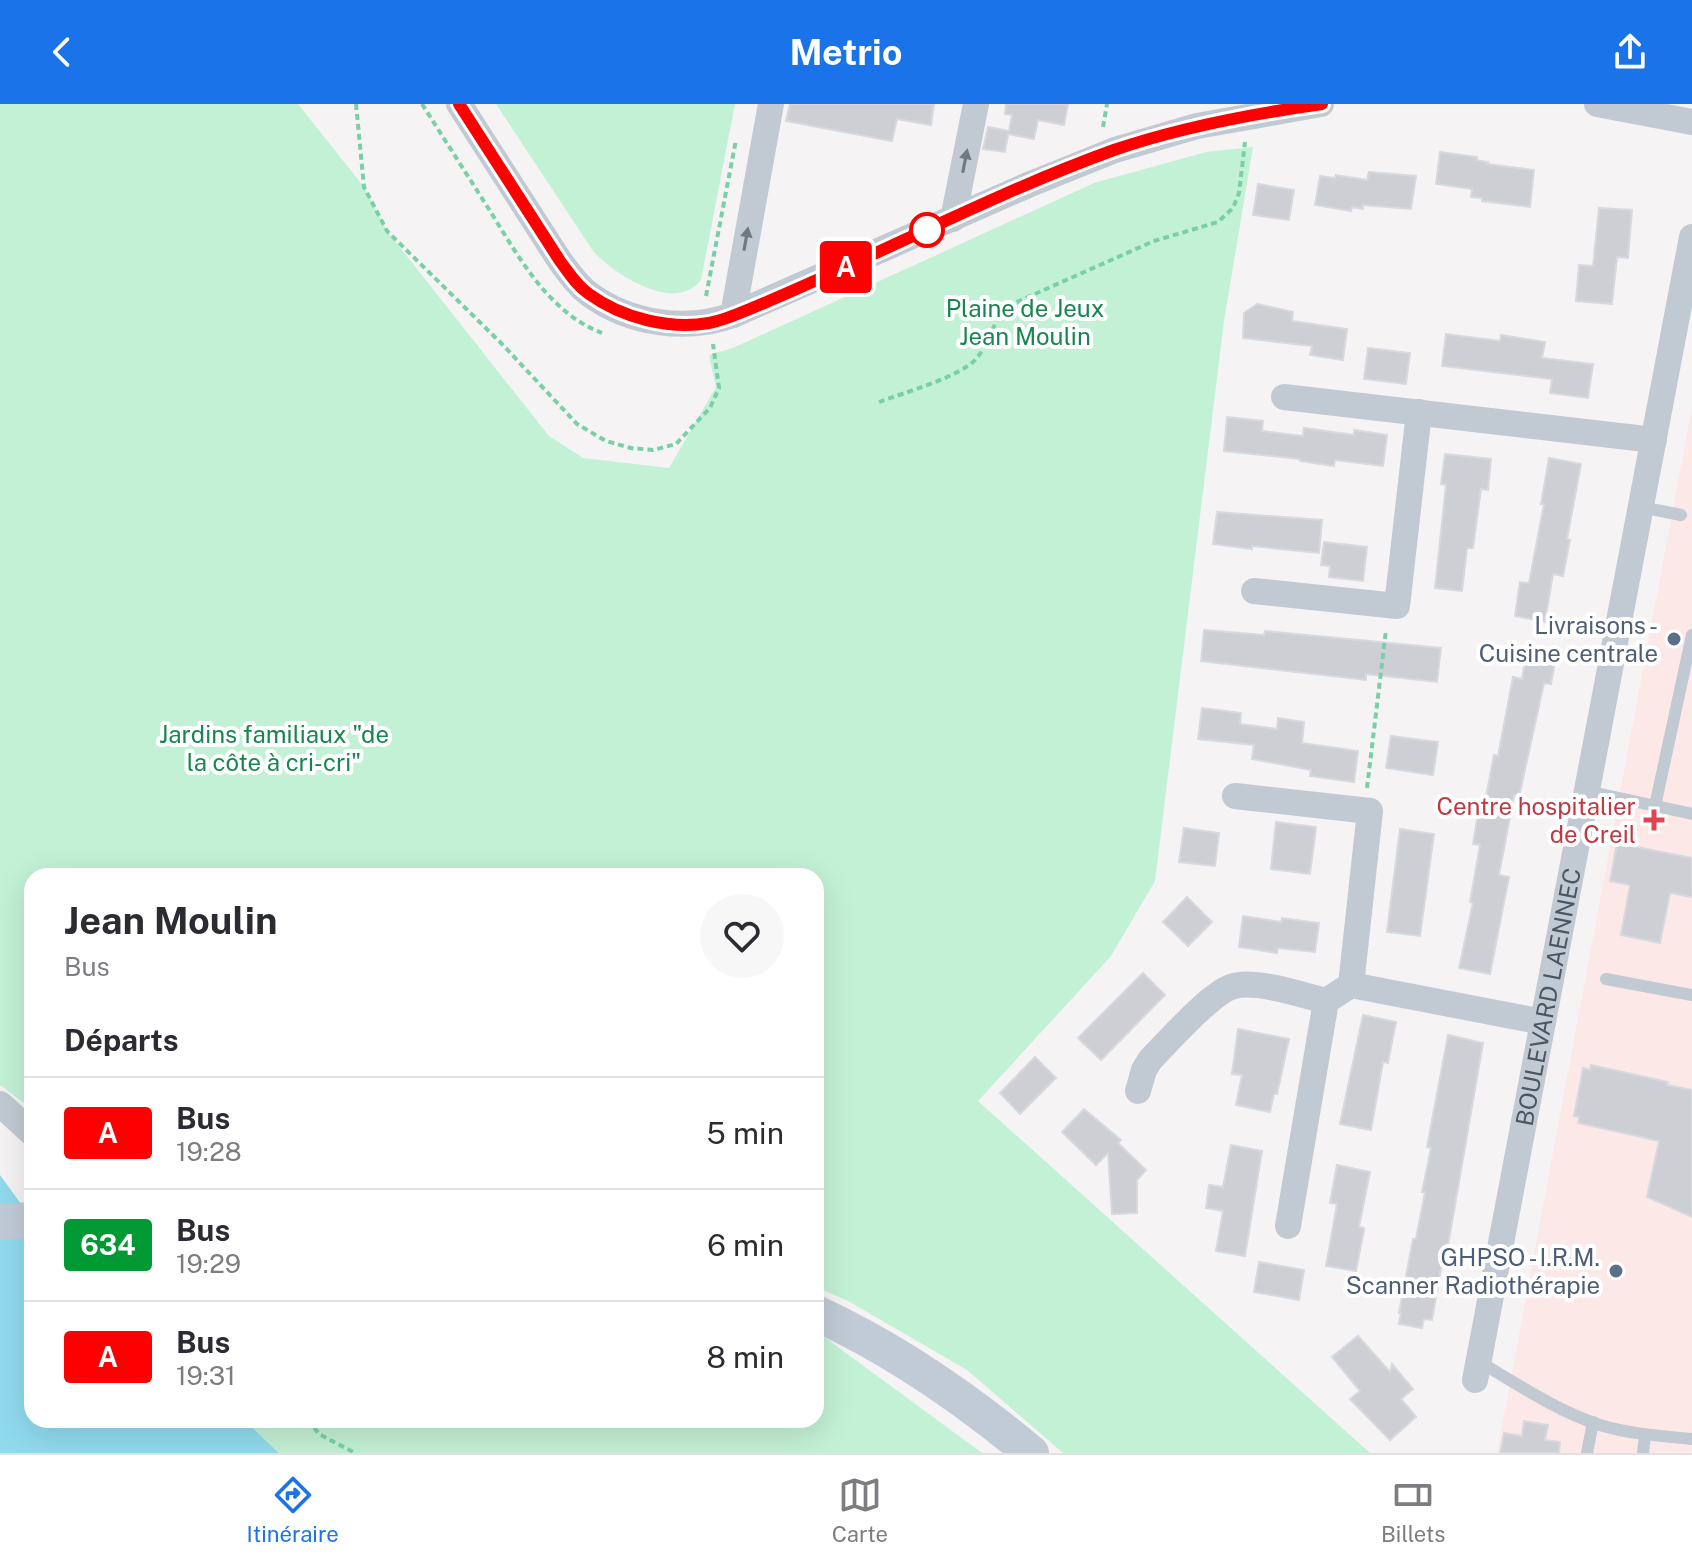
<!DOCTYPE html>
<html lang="fr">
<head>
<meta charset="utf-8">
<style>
	:root { --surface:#fff; --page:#f7f7f7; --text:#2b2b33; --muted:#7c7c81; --line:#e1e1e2; --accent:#1a73e8 }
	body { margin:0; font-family:"Public Sans",sans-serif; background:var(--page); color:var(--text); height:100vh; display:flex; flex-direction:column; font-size:30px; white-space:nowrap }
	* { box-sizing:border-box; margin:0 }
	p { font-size:26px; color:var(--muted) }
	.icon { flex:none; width:44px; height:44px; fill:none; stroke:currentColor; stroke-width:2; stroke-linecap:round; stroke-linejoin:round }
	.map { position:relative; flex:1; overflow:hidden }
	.drawer { position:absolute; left:24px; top:764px; width:800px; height:560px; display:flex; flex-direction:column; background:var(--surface); border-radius:24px; box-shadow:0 8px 32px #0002 }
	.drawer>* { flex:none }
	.badge { padding:0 16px; border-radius:6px; font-size:28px; line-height:52px }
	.map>.badge { position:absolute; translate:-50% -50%; box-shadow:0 0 0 4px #fff }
	h2 { padding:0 40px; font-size:30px; line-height:72px }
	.round { display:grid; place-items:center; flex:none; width:84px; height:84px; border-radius:42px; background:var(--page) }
	.headline { display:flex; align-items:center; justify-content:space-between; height:136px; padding:0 40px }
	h1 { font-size:38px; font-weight:700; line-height:60px }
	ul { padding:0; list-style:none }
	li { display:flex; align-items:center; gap:24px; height:112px; padding:0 40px; border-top:2px solid var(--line) }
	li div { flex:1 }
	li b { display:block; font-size:30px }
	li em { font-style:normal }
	li .badge { min-width:88px; font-weight:700; text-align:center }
	header { display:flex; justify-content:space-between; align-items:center; height:104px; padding:0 40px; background:var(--accent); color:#fff; font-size:36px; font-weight:700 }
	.tab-bar { display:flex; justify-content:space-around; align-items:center; height:112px; border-top:2px solid var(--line); background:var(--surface); font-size:22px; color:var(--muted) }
	.tab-bar a { display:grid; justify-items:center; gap:4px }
	.tab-bar .on { color:var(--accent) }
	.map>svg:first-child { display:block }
	.medical { fill:#fce8e6 }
	.green { fill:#c3f1d5 }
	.water { fill:#90daee }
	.building { fill:#cdcfd5; stroke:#d7d9de; stroke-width:2 }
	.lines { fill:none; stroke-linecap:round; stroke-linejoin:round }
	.path { stroke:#7ad0a6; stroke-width:4; stroke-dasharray:6 4; stroke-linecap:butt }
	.lane { stroke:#c1cad2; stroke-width:12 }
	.street { stroke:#c1cad2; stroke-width:26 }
	.secondary { stroke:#c1cbd6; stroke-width:36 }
	.oneway { fill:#6e7983 }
	.line-casing { stroke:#fff; stroke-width:18 }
	.line { stroke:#fe0000; stroke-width:12 }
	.stop-dot { fill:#fff; stroke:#fe0000; stroke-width:4 }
	.service-dot { fill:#5c6f8a; stroke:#fff; stroke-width:3 }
	.health-dot { fill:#e0444e; stroke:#fff; stroke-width:3 }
	.labels { text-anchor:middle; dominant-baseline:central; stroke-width:8; stroke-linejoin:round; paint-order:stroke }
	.park-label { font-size:24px; fill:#17864f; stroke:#fff }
	.service-label { font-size:24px; fill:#4e5e75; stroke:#fff; text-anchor:end }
	.health-label { font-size:24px; fill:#be3a42; stroke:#fff; text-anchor:end }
	.street-label { font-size:24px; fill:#4a5661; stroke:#fff }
</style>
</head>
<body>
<header><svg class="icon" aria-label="back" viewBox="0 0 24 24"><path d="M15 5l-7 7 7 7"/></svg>Metrio<svg class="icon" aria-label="share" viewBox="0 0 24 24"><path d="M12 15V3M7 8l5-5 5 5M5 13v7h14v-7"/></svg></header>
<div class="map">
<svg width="1692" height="1349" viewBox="0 0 1692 1349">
	<rect width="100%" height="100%" fill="#f5f3f3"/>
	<polygon class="medical" points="1692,306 1692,1349 1497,1349 1689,319"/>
	<g class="green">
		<polygon points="0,0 298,0 364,83 387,127 549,332 583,354 669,364 716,283 709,251 733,244 1094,79 1206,48 1253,43 1224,217 1155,777 1111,852 978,997 1370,1349 1063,1349 967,1266 848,1197 816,1183 816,772 32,772 32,1005 0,981"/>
		<path d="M496 0H735L701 176C674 210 614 170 593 147Z"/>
		<polygon points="816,1227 982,1349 279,1349 244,1316 816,1316"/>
	</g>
	<polygon class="water" points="0,1071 32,1115 32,1316 244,1316 279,1349 0,1349"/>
	<g class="building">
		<polygon points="790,0 934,0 931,21 897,15 892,37 786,17"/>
		<polygon points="1006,0 1068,0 1064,21 1038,16 1034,35 1008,30 1005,48 983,45 988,23 1009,27 1012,11 1005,10"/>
		<polygon points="1440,48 1477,53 1476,56 1488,58 1487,60 1534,66 1530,103 1482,97 1482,94 1471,93 1472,85 1436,80"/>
		<polygon points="1369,68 1416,72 1411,105 1363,101 1363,105 1352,103 1351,107 1315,101 1320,72 1335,74 1336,71 1367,76"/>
		<polygon points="1258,80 1294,86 1289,116 1253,111"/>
		<polygon points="1599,104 1632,106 1628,154 1617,153 1612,200 1576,197 1579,161 1593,162"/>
		<polygon points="1257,200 1293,208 1292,217 1347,225 1343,256 1310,251 1312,242 1243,234 1244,209"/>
		<polygon points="1446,230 1500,237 1501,231 1545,238 1542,254 1593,260 1588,294 1550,289 1552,275 1442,262"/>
		<polygon points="1368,244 1410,249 1406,280 1364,275"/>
		<polygon points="1227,313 1263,317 1262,327 1303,332 1304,324 1354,331 1354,326 1387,331 1383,362 1335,356 1334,362 1300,357 1300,355 1224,347"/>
		<polygon points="1445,350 1491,355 1488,386 1481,385 1473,444 1467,444 1462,487 1435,484 1446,381 1441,380"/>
		<polygon points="1549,354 1581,360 1567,435 1570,436 1563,472 1553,470 1545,518 1515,512 1520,478 1529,479 1544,400 1541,400"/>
		<polygon points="1217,408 1322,416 1319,449 1252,442 1252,445 1213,440"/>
		<polygon points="1324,438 1367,443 1363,477 1329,473 1330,462 1321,461"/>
		<polygon points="1204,526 1264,531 1265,527 1441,544 1437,578 1366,570 1366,576 1201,557"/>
		<polygon points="1528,541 1557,547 1551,580 1544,579 1519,693 1514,692 1499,771 1509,773 1490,870 1459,864 1473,799 1470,798 1480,741 1473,740 1480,697 1485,698 1494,651 1498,652 1513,573 1522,575"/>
		<polygon points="1202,604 1241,609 1240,620 1277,625 1278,614 1304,618 1302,639 1358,647 1354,678 1310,672 1311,666 1252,655 1254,641 1198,635"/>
		<polygon points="1391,632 1438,638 1433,671 1386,664"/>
		<polygon points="1276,718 1316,723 1310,770 1271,765"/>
		<polygon points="1184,724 1219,729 1215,762 1179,758"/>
		<polygon points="1400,725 1434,730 1420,832 1387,828"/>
		<polygon points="1617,739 1692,754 1692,793 1670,789 1660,839 1621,831 1630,781 1610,777"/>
		<polygon points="1187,793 1212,818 1188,842 1163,818"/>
		<polygon points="1243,812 1281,818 1282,814 1319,819 1315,848 1278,844 1277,849 1239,843"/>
		<polygon points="1143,869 1165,891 1101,956 1078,934"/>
		<polygon points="1363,911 1396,918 1388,959 1383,958 1371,1026 1340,1020"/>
		<polygon points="1238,925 1289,935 1277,990 1274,990 1270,1008 1236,1001 1242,971 1232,970"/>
		<polygon points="1448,931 1483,939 1445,1159 1442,1159 1432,1216 1424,1215 1422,1224 1399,1220 1401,1209 1399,1209 1413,1135 1416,1135 1425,1088 1422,1088 1431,1044 1427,1043"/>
		<polygon points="1035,953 1056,974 1020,1010 1000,989"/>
		<polygon points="1591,961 1668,978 1667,981 1692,986 1692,1113 1647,1093 1659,1037 1578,1019 1579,1013 1574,1012 1583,964 1590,966"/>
		<polygon points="1084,1005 1121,1036 1118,1039 1146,1066 1137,1076 1137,1109 1112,1110 1108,1049 1096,1061 1062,1028"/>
		<polygon points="1231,1041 1262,1047 1245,1152 1216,1147 1223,1107 1206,1104 1209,1081 1223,1083"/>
		<polygon points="1337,1061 1370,1068 1359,1123 1364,1124 1364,1126 1356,1167 1326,1162 1337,1100 1330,1099"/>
		<polygon points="1259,1158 1304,1166 1299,1196 1254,1188"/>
		<polygon points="1358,1232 1390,1268 1392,1260 1413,1285 1401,1295 1416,1313 1390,1336 1350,1295 1360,1287 1332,1253"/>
		<polygon points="1524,1317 1548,1321 1545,1336 1560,1338 1559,1349 1500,1349 1504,1329 1522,1332"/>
	</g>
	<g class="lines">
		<g class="path">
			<polyline points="356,0 364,83 387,127 502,240 577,320 606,337 631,344 653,346 676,340 710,304 719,284 713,240"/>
			<path d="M422 0C443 33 464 66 485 99 515 146 546 208 602 229"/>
			<polyline points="1103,23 1107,0"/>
			<polyline points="706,192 736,36"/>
			<path d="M879 298C903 289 960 273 976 255 988 241 994 222 1001 205L1154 137 1218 118 1233 104 1239 89 1245 38"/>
			<polyline points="1367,684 1386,526"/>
			<polyline points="308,1316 319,1330 355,1349"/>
		</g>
		<g class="lane">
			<polyline points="1641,403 1681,411"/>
			<polyline points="1587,687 1692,710"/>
			<polyline points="1655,702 1692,531"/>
			<polyline points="1606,875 1692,891"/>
			<path d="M1478 1257C1517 1280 1557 1307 1600 1321 1629 1330 1661 1332 1692 1335"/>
			<polyline points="1587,1349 1593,1318"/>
			<polyline points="1643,1349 1645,1331"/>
		</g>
		<g class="street">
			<path d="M459 0 560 157C569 169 577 181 589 190 630 220 686 228 733 211L1028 81 1115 46 1197 22 1321 0"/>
			<polyline points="1597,0 1692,18"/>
			<polyline points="953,115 976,0"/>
			<polyline points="733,211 771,0"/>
			<polyline points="1284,293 1654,336"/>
			<polyline points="1254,487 1397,502 1419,308"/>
			<polyline points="1235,692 1370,707 1351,881"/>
			<path d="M1138 987 1144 966 1150 956C1167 939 1212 887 1234 882 1258 876 1302 891 1326 897L1351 881 1543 918"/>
			<polyline points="0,1000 32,1029"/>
			<polyline points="1288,1122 1326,897"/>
			<path id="s1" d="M1475 1276 1692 133"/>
		</g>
		<g class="secondary">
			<polyline points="0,1118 32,1116"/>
			<path d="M816 1209C894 1245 965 1294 1031 1349"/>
		</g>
	</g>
	<defs><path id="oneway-solid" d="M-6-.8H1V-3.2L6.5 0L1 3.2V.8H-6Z" transform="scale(2)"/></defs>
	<g class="oneway">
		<use href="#oneway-solid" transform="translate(965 57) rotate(-79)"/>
		<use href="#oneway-solid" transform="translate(746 135) rotate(-80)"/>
	</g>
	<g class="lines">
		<g class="line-casing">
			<path id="line" d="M459 0 560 157C569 169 577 182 589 190 622 214 670 226 709 219 726 216 742 208 757 202 877 152 992 90 1114 46 1181 23 1251 10 1322 0"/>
		</g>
		<use href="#line" class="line"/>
	</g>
	<circle class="stop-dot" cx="927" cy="126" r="16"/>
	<g class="service-dot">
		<circle cx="1674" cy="535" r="8"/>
		<circle cx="1616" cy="1167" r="8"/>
	</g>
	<path class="health-dot" d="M1650 704h8v8h8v8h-8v8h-8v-8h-8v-8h8z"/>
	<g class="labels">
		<g class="park-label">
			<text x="1025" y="204">Plaine de Jeux<tspan x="1025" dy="28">Jean Moulin</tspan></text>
			<text x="274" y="630">Jardins familiaux "de<tspan x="274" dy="28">la côte à cri-cri"</tspan></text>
		</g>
		<g class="service-label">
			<text x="1658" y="521">Livraisons -<tspan x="1658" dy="28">Cuisine centrale</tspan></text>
			<text x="1600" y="1153">GHPSO - I.R.M.<tspan x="1600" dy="28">Scanner Radiothérapie</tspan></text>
		</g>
		<g class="health-label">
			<text x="1636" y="702">Centre hospitalier<tspan x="1636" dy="28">de Creil</tspan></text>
		</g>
		<g class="street-label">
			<text stroke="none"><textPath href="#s1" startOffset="390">BOULEVARD LAENNEC</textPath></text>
		</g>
	</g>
</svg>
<b class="badge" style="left:846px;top:163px;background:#fe0000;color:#fff">A</b>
<section class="drawer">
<div class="headline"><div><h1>Jean Moulin</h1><p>Bus</p></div><a class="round"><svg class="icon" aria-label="heart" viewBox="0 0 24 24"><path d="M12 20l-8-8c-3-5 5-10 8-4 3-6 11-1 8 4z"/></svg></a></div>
<h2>Départs</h2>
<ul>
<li><span class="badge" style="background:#fe0000;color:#fff">A</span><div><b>Bus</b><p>19:28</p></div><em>5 min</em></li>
<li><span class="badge" style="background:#093;color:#fff">634</span><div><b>Bus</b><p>19:29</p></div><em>6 min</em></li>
<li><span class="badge" style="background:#fe0000;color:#fff">A</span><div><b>Bus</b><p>19:31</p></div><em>8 min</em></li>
</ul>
</section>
</div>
<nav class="tab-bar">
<a class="on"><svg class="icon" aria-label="directions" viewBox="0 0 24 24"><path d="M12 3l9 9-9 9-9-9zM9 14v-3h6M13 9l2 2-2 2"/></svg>Itinéraire</a>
<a><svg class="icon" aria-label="map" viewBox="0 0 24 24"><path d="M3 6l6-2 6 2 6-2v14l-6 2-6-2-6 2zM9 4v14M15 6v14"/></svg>Carte</a>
<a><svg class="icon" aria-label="tickets" viewBox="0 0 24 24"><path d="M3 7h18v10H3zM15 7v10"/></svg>Billets</a>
</nav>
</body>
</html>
